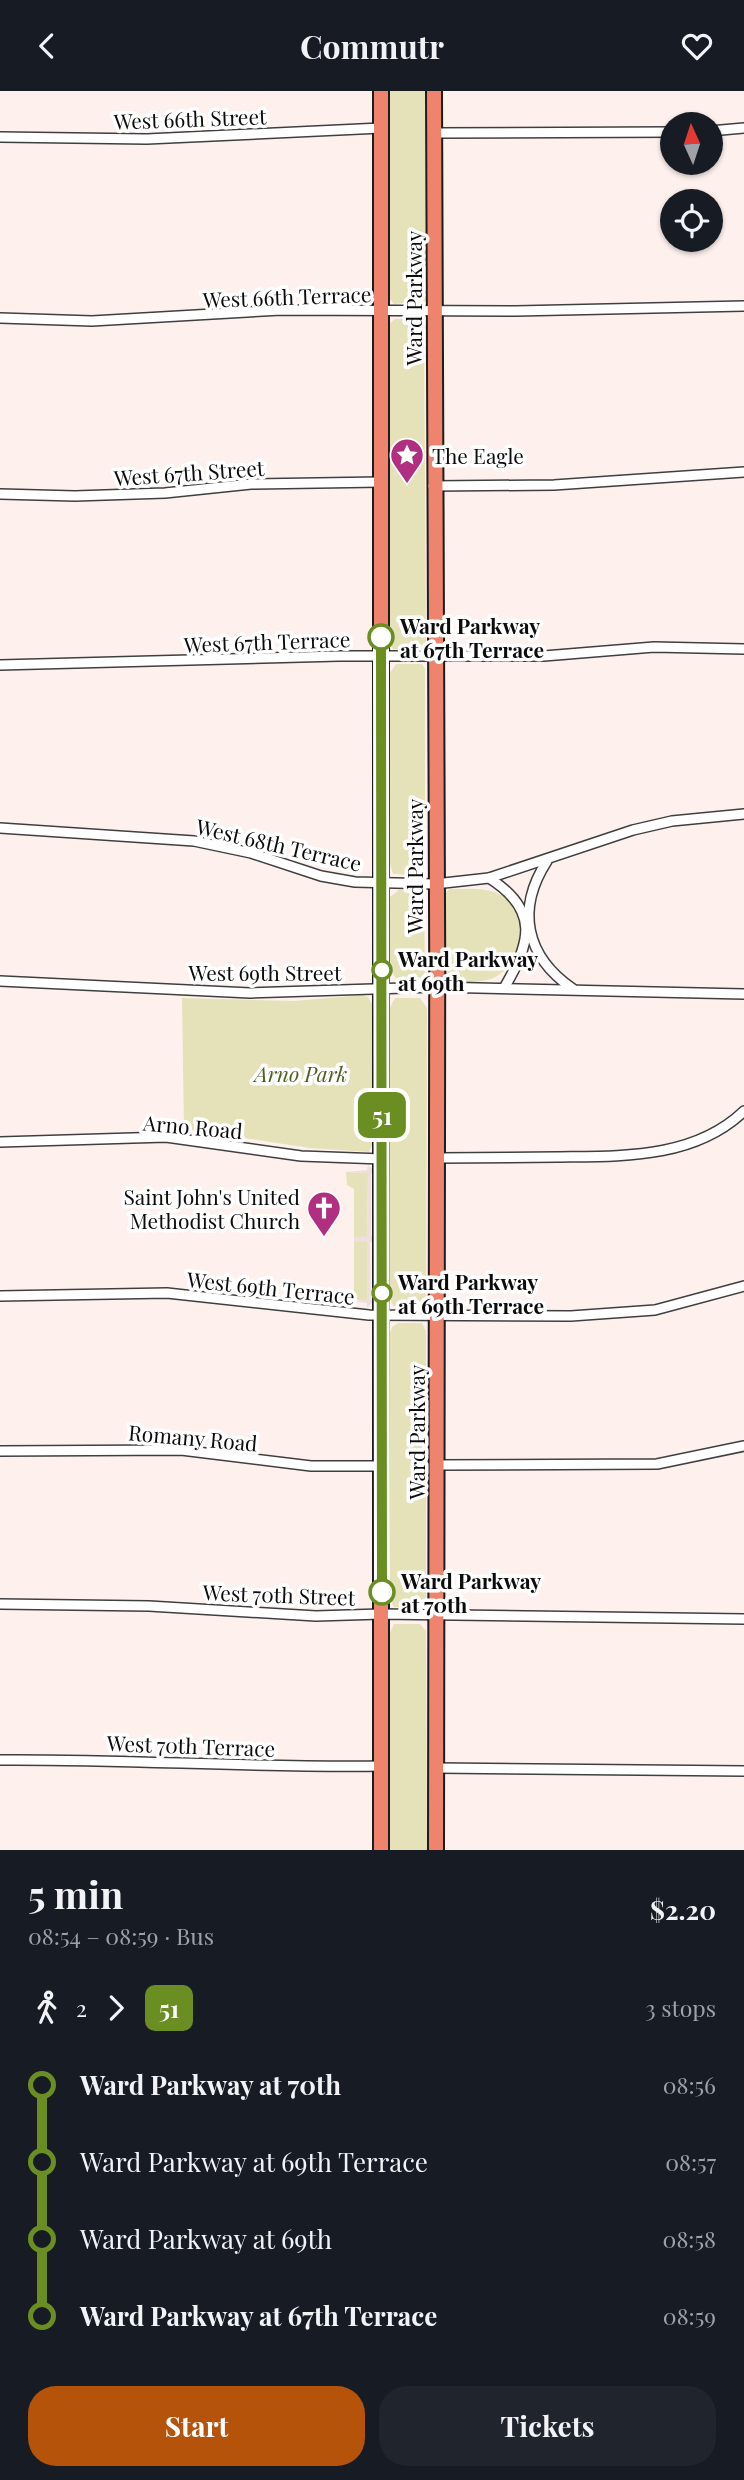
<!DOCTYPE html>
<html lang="en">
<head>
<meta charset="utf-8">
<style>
	:root { --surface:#171b24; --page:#20242c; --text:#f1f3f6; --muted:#9ea1a6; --accent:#b45309 }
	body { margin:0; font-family:"Playfair Display",serif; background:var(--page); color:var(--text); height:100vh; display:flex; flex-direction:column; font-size:26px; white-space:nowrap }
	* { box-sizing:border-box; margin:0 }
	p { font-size:23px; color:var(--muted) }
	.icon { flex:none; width:38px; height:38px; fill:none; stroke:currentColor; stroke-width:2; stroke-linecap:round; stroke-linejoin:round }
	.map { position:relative; height:1759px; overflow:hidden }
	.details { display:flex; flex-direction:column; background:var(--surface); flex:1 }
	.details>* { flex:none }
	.badge { padding:0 14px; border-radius:10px; font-size:24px; line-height:46px }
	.needle { width:46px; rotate:357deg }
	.fabs { position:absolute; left:660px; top:21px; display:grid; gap:14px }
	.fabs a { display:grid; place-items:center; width:63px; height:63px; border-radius:50%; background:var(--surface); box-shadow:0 2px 5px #0004; font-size:35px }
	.map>.badge { position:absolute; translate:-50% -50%; box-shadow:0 0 0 4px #fff }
	.legs { display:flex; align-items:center; gap:10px; height:77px; padding:0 28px; font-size:23px }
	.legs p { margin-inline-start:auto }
	.overview { display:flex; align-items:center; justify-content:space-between; height:119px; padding:0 28px }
	h1 { font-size:38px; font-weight:700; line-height:52px }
	.action { display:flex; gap:14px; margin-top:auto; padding:14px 28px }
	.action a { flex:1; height:80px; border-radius:28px; background:var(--accent); color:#fff; font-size:28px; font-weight:700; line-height:80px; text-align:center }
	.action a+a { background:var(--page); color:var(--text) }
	ul { padding:0 28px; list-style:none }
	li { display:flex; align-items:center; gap:24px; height:77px; font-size:26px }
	li i { display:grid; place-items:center; width:10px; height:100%; margin:0 9px; background:currentColor }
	li i::after { content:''; width:18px; height:18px; margin:-9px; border:5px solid; border-radius:50%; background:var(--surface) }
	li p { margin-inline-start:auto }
	li:first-child i { background:linear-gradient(#0000 50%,currentColor 0) }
	li:last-child i { background:linear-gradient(currentColor 50%,#0000 0) }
	header { display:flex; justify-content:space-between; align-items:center; height:91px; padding:0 28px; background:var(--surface); font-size:32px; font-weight:700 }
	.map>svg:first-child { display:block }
	.green { fill:#e5e1b9 }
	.plaza { fill:#ecdfdd }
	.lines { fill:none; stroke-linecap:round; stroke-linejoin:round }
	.minor-casing { stroke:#3f3f3f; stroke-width:12 }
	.primary-casing { stroke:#1d1d1d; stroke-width:18 }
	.minor { stroke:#fff; stroke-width:9 }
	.primary { stroke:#ee846d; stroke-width:14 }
	.line-1-casing { stroke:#fff; stroke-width:16 }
	.line-1 { stroke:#6b8e23; stroke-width:10 }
	.stop-1-dot { fill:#fff; stroke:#6b8e23; stroke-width:3.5 }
	.labels { text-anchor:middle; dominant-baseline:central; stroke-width:7; stroke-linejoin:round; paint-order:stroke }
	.street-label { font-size:21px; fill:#0c0c0c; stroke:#fff }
	.poi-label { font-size:21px; fill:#0c0c0c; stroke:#fff; text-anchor:start }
	.stop-label { font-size:21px; font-weight:bold; fill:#0c0c0c; stroke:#fff; text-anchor:start }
	.park-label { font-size:21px; font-style:italic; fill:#515e22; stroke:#fff }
</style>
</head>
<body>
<header><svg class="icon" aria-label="back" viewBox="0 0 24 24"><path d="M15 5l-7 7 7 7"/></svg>Commutr<svg class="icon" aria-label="heart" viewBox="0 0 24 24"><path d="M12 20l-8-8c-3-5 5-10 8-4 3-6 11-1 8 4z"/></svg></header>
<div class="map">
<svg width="744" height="1759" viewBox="0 0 744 1759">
	<rect width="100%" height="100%" fill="#fef1ed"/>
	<g class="green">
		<polygon points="389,0 425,0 426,205 425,210 394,213 389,207"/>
		<polygon points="395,228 420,228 424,235 426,550 420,558 393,558 389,550 389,233"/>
		<polygon points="396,573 422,573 425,578 425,776 416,784 393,783 390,773 389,583"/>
		<path d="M450 798C466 798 484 796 499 803 529 818 525 870 497 885 489 890 480 890 471 891 461 891 453 892 445 886L443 803Z"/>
		<polygon points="399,799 417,799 424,803 425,881 421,887 396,887 390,879 390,806"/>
		<polygon points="362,904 368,906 374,916 374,1050 369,1061 310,1057 184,1038 182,907 295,910"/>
		<polygon points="395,907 420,907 427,917 426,1209 419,1216 393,1215 390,1206 389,918"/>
		<polygon points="346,1081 368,1082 367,1146 354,1146 354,1098 347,1094"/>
		<polygon points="354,1151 367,1151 367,1210 351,1208 354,1198"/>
		<polygon points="398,1232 422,1232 426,1240 426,1511 418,1517 394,1516 390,1508 390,1242 392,1236"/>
		<polygon points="394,1533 420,1533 426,1540 427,1759 390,1759 390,1542"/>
	</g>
	<polygon class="plaza" points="368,1074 374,1079 371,1083 371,1145 375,1145 375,1150 370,1151 371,1209 375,1209 367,1217 367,1212 351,1210 367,1209 367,1151 354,1151 354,1146 367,1145 368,1082 346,1081 367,1079"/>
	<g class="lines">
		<g class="minor-casing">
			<g id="minor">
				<polyline points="710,40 744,37"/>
				<polyline points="434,42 672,41"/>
				<polyline points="0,46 147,48 381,37"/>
				<polyline points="0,227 92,230 281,219 516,220 744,215"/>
				<polyline points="433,395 554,394 744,381"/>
				<polyline points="0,403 75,405 165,402 251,393 381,391"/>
				<polyline points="0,574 339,565 544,565 654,556 744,558"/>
				<polyline points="0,737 194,750 251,762 321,785 355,791 435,793 489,787 633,739 672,730 744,723"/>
				<path d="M547 770C516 818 525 865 573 898"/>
				<path d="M489 787C540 819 531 852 504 897"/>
				<polyline points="0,890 250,902 436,896 744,903"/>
				<polyline points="0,1051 166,1046 301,1065 382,1068"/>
				<path d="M439 1067C478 1067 517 1066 557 1066 621 1065 694 1068 744 1020"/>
				<polyline points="0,1205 167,1202 369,1224 571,1225 655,1219 744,1195"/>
				<polyline points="0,1360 181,1359 311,1375 382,1375"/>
				<polyline points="436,1374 657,1373 744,1355"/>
				<polyline points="0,1513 149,1515 316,1525 381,1523 744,1528"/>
				<path d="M0 1669C127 1668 254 1677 381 1675"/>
				<polyline points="437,1677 744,1680"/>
			</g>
		</g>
		<g class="primary-casing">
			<g id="primary">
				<polyline points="381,0 381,1759"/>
				<path d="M434 0C437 586 439 1173 436 1759"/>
			</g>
		</g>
		<use href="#minor" class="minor"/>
		<use href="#primary" class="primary"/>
	</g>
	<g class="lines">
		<g class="line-1-casing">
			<polyline id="line-1" points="381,546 382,1501"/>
		</g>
		<use href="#line-1" class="line-1"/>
	</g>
	<defs>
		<g id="sight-pin" transform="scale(1.75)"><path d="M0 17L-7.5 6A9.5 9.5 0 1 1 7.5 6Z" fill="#b12f80" stroke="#fff"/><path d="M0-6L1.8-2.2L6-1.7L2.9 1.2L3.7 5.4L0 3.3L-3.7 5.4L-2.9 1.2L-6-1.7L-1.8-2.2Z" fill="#fff"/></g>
		<g id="church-pin" transform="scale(1.75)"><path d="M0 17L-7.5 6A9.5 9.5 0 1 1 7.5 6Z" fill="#b12f80" stroke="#fff"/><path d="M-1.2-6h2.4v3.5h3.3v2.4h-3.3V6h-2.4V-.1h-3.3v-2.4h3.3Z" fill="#fff"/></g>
	</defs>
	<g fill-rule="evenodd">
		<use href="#sight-pin" x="407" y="364"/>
		<use href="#church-pin" x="324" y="1117"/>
	</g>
	<g class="stop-1-dot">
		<circle cx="381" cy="546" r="12"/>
		<circle cx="382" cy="879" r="9"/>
		<circle cx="382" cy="1202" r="9"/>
		<circle cx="382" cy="1501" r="12"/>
	</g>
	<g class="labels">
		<g class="street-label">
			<text transform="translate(190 27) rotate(-2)">West 66th Street</text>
			<text transform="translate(287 205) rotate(-2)">West 66th Terrace</text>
			<text transform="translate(413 207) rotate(-90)">Ward Parkway</text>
			<text transform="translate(189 381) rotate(-4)">West 67th Street</text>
			<text transform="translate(267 550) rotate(-2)">West 67th Terrace</text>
			<text transform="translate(279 753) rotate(13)">West 68th Terrace</text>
			<text transform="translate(414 775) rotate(-90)">Ward Parkway</text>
			<text x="265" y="881">West 69th Street</text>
			<text transform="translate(193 1035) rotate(5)">Arno Road</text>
			<text transform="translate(271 1196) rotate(6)">West 69th Terrace</text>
			<text transform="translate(416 1341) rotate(-90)">Ward Parkway</text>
			<text transform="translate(193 1346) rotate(5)">Romany Road</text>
			<text transform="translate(279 1503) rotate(2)">West 70th Street</text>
			<text transform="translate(191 1654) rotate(2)">West 70th Terrace</text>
		</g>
		<g class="poi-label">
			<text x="432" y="364">The Eagle</text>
			<text x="300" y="1105" text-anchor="end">Saint John's United<tspan x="300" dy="24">Methodist Church</tspan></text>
		</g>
		<g class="stop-label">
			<text x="400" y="534">Ward Parkway<tspan x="400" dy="24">at 67th Terrace</tspan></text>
			<text x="398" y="867">Ward Parkway<tspan x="398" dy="24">at 69th</tspan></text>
			<text x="398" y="1190">Ward Parkway<tspan x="398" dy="24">at 69th Terrace</tspan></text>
			<text x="401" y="1489">Ward Parkway<tspan x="401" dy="24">at 70th</tspan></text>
		</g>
		<g class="park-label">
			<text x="301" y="982">Arno Park</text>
		</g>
	</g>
</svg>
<div class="fabs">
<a><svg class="needle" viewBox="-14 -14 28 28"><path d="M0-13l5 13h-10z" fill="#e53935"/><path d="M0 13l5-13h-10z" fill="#9ea1a6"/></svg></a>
<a><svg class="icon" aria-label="locate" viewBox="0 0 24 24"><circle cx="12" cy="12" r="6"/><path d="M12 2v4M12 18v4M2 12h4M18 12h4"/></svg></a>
</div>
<b class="badge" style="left:382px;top:1024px;background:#6b8e23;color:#fff">51</b>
</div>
<section class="details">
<div class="overview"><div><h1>5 min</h1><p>08:54 – 08:59 · Bus</p></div><b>$2.20</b></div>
<div class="legs"><svg class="icon" aria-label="walk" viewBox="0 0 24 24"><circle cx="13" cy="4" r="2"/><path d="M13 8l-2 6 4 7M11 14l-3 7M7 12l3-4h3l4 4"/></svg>2<svg class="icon" aria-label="forward" viewBox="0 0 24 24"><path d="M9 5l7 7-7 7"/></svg><b class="badge" style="background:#6b8e23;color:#fff">51</b><p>3 stops</p></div>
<ul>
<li><i style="color:#6b8e23"></i><b>Ward Parkway at 70th</b><p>08:56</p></li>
<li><i style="color:#6b8e23"></i><span>Ward Parkway at 69th Terrace</span><p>08:57</p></li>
<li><i style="color:#6b8e23"></i><span>Ward Parkway at 69th</span><p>08:58</p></li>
<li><i style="color:#6b8e23"></i><b>Ward Parkway at 67th Terrace</b><p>08:59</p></li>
</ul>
<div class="action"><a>Start</a><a>Tickets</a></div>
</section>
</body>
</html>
